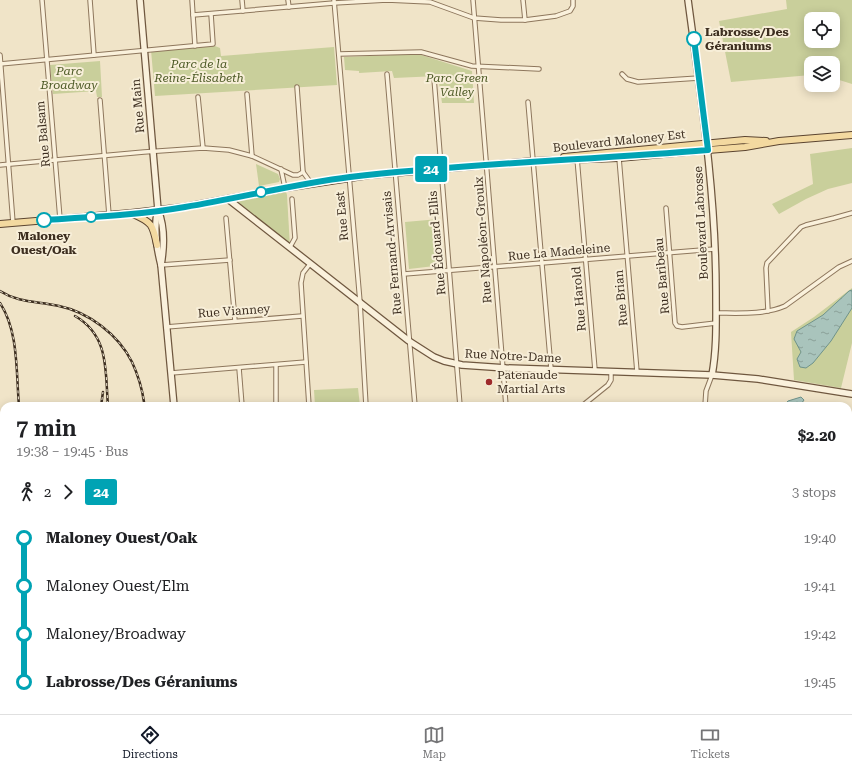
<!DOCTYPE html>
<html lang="en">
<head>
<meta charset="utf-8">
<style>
	:root { --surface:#fff; --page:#f2f2f2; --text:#202124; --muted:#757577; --line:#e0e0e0; --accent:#111827 }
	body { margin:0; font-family:"Roboto Serif",serif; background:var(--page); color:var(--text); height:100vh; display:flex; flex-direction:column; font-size:15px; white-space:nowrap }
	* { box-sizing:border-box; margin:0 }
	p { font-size:13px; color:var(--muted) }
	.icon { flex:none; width:22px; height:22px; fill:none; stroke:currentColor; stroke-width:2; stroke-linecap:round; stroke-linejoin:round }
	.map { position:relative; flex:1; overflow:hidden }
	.drawer { position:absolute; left:0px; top:402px; width:852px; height:312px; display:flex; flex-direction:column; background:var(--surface); border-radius:12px 12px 0 0; box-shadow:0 2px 10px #0003 }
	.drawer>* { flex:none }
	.badge { padding:0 8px; border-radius:3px; font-size:14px; line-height:26px }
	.controls { position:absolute; left:804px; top:12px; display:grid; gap:8px }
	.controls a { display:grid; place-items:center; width:36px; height:36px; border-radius:8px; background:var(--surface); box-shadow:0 2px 10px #0003; font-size:20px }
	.map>.badge { position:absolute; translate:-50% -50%; box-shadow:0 0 0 2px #fff }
	.legs { display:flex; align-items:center; gap:6px; height:44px; padding:0 16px; font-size:13px }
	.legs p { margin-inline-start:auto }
	.headline { display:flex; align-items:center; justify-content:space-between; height:68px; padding:0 16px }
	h1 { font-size:22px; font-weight:600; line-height:30px }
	ul { padding:0 16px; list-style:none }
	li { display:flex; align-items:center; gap:14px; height:48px; font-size:15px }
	li i { display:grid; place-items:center; width:6px; height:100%; margin:0 5px; background:currentColor }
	li i::after { content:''; width:10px; height:10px; margin:-5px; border:3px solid; border-radius:50%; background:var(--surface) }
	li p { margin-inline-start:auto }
	li:first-child i { background:linear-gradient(#0000 50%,currentColor 0) }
	li:last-child i { background:linear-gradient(currentColor 50%,#0000 0) }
	.tabs { display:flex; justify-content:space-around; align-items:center; height:56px; border-top:1px solid var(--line); background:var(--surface); font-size:11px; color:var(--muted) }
	.tabs a { display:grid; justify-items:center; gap:2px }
	.tabs .on { color:var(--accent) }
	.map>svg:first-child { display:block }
	.forest { fill:url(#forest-crowns) }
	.wetland { fill:url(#wetland-marsh) }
	.park { fill:#c9cf9b; fill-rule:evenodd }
	.water { fill:url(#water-ripples); stroke:#6f938a }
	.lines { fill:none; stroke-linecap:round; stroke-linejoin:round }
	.street-casing { stroke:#8d765c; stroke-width:5.5 }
	.secondary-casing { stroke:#6f573f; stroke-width:8 }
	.primary-casing { stroke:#5b4430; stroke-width:8 }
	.street { stroke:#faf1dc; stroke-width:3.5 }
	.secondary { stroke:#faf1dc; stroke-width:5.5 }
	.primary { stroke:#f3d9a0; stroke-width:6 }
	.rail-casing { stroke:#3d2e20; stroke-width:2.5 }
	.rail { stroke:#f7eed8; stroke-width:1; stroke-dasharray:3; stroke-linecap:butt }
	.line-1-casing { stroke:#fff; stroke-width:9 }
	.line-1 { stroke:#00a3b4; stroke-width:6 }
	.stop-1-dot { fill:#fff; stroke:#00a3b4; stroke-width:2 }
	.poi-dot { fill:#9e2a2b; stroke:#f7eed8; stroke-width:1.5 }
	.labels { text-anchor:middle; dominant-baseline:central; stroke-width:4; stroke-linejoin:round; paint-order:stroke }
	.stop-label { font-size:12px; font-weight:bold; fill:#3d2e20; stroke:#f7eed8; text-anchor:start }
	.park-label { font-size:12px; font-style:italic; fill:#4d5a26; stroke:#f7eed8 }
	.street-label { font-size:12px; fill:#3d2e20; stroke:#f7eed8 }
	.poi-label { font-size:12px; fill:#3d2e20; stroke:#f7eed8; text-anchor:start }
</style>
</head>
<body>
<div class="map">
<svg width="852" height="714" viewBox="0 0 852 714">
	<defs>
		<pattern id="forest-crowns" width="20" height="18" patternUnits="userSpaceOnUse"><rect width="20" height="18" fill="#c9cf9b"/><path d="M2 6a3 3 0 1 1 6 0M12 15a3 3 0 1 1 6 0" fill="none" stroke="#aeb285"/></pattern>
		<pattern id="wetland-marsh" width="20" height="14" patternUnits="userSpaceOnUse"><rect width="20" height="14" fill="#c9cf9b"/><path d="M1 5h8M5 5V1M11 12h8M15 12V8" fill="none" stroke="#aeb285"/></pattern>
		<pattern id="water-ripples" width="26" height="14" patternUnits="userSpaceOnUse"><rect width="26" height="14" fill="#a9c4bc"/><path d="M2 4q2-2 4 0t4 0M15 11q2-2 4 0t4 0" fill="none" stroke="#8ba098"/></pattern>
	</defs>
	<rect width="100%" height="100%" fill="#f0e4c8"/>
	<g class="forest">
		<polygon points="852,483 852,607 848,609 848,485"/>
		<polygon points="848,641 852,642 852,714 771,714 771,710 848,710"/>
		<polygon points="279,710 395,710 397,711 399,714 278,714"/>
	</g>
	<polygon class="wetland" points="852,607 852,642 848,641 848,609"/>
	<g class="park">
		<path d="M786 0H852V84L833 78V63H811V75L731 82 719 21 787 9ZM811 19H833V41H811Z"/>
		<polygon points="215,46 220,48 221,56 334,47 337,85 155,96 151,50"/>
		<polygon points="418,54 472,71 474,103 442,103 438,76 394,78 392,71 359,73 359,71 345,70 344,57"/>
		<polygon points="100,61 102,97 97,97 96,91 53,94 50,65"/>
		<polygon points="852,148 852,183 828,189 806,199 779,214 772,204 813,184 810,154"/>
		<polygon points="256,164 278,174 280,179 279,182 259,186"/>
		<polygon points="285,188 287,195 290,247 228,199"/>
		<polygon points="439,219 443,265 409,269 405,222"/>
		<polygon points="852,288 852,343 841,388 794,380 791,332 814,317"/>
		<polygon points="358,388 360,406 315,406 314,390"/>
		<polygon points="656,710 729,710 730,714 680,713"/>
	</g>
	<g class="water">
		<polygon points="852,290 852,308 831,341 813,363 806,368 800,367 797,359 801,352 794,339 797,331 823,315 849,291"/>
		<path d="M801 397 804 400C801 406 792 407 786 405V403L788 401Z"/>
		<polygon points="0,660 4,661 4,695 0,696"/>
		<rect x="57" y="710" width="48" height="4"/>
		<polygon points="437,710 656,710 680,713 715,714 421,714"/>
	</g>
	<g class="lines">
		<g class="street-casing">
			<g id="street">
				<polyline points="42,0 60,219"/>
				<polyline points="90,0 94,55"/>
				<polyline points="192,0 195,46"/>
				<polyline points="242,0 243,11"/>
				<polyline points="288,0 289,7"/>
				<polyline points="334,0 360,302 366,406"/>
				<polyline points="473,0 506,406"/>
				<polyline points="523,0 525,20"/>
				<polyline points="193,15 334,3 387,0 430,2 474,18 501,20 525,20 556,16 570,11 573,6 573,0"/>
				<polyline points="339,54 421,52 472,66 539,69"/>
				<polyline points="0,55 13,223"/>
				<polyline points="0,64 213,44 211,14"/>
				<polyline points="387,74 415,406"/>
				<polyline points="622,74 627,79 638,82 699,78"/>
				<polyline points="434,78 460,406"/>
				<polyline points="297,87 303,172 311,183"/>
				<polyline points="247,94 252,156"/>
				<polyline points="198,97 203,148"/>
				<polyline points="100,100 109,215"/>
				<polyline points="528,102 551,369"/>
				<polyline points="577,158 595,370"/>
				<polyline points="619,158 637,372"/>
				<polyline points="0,165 144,152 203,148 229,150 252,156 293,175 298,175 303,172"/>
				<polyline points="281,169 285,188"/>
				<polyline points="666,208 675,323 677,326 682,327 716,323"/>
				<polyline points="226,218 235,321"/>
				<polyline points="290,247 295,238 292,199"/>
				<polyline points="161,265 230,260"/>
				<polyline points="404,274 715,249"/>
				<polyline points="768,311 766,268 767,263 801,227 806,225 834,218 852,213"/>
				<path d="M716 313C738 313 764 315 785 306L839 267 852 261"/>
				<polyline points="166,327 302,316"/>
				<polyline points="276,365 276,406"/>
				<polyline points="239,368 242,406"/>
				<polyline points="171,373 306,362"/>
				<polyline points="309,406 301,283 303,273 310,264"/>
				<polyline points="582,406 608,385 611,380 611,371"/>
				<polyline points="705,406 706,391 712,375"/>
				<polyline points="848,454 852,453"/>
			</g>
		</g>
		<g class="secondary-casing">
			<g id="secondary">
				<path d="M140 0 158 210C165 227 164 248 161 265"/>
				<path d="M688 0C701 97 716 195 716 293 716 320 717 348 712 375"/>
				<polyline points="228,199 409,341 434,357 444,361 462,365 506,368 712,375 758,379 852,394"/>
				<path d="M158 210C153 227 157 249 161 265L174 406"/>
			</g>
		</g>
		<g class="primary-casing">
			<g id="primary">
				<polyline points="564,157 745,140 766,141"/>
				<path d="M133 214C152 222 153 225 157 245"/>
				<polyline points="0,224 131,213 184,207 285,188 370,175 533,161 619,158 708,150 745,147 779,141 852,135"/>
			</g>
		</g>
		<use href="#street" class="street"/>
		<use href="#secondary" class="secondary"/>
		<use href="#primary" class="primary"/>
		<g class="rail-casing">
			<g id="rail">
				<path d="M0 291C19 303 37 301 59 306 88 312 118 334 132 362 138 375 142 388 144 402"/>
				<path d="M0 303C19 332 16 373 19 406"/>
				<path d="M75 316C110 336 105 372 108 406"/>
				<polyline points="101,406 103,392"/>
			</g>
		</g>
		<use href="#rail" class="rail"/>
	</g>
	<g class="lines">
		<g class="line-1-casing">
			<path id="line-1" d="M44 220C91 217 139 215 185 207 240 198 294 184 350 177 469 163 589 160 708 150L694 39"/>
		</g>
		<use href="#line-1" class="line-1"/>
	</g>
	<g class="stop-1-dot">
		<circle cx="694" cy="39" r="7"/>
		<circle cx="261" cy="192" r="5"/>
		<circle cx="91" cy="217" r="5"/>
		<circle cx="44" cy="220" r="7"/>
	</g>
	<circle class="poi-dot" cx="489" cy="382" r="4"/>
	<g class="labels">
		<g class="stop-label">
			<text x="705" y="32">Labrosse/Des<tspan x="705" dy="14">Géraniums</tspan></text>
			<text x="44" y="236" text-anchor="middle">Maloney<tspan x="44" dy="14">Ouest/Oak</tspan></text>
		</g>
		<g class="park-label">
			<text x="199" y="64">Parc de la<tspan x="199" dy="14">Reine-Élisabeth</tspan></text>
			<text x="69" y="71">Parc<tspan x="69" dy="14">Broadway</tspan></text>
			<text x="457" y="78">Parc Green<tspan x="457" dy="14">Valley</tspan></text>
		</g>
		<g class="street-label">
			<text transform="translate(138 106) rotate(-95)">Rue Main</text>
			<text transform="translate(43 134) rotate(-95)">Rue Balsam</text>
			<text transform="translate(619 141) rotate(-6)">Boulevard Maloney Est</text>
			<text transform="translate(342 216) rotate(-95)">Rue East</text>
			<text transform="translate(701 223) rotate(-93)">Boulevard Labrosse</text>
			<text transform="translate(483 240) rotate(-94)">Rue Napoléon-Groulx</text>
			<text transform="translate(437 243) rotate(-95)">Rue Édouard-Ellis</text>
			<text transform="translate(559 252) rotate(-5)">Rue La Madeleine</text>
			<text transform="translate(392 253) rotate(-95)">Rue Fernand-Arvisais</text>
			<text transform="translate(662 276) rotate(-95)">Rue Baribeau</text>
			<text transform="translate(621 298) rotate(-95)">Rue Brian</text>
			<text transform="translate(579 299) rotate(-95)">Rue Harold</text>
			<text transform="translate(234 311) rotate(-4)">Rue Vianney</text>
			<text transform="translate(513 356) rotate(3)">Rue Notre-Dame</text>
		</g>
		<g class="poi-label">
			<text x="497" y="375">Patenaude<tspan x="497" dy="14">Martial Arts</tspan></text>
		</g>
	</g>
</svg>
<div class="controls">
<a><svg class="icon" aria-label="locate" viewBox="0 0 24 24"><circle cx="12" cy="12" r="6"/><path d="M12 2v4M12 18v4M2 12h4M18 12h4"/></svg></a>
<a><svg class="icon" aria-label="layers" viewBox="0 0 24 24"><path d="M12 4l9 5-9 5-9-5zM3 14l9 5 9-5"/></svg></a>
</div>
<b class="badge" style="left:431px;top:169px;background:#00a3b4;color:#fff">24</b>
<section class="drawer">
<div class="headline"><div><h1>7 min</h1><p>19:38 – 19:45 · Bus</p></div><b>$2.20</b></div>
<div class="legs"><svg class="icon" aria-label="walk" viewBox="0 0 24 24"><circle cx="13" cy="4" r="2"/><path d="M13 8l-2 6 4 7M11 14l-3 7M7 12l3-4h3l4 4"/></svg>2<svg class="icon" aria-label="forward" viewBox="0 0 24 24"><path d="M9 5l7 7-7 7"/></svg><b class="badge" style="background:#00a3b4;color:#fff">24</b><p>3 stops</p></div>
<ul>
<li><i style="color:#00a3b4"></i><b>Maloney Ouest/Oak</b><p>19:40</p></li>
<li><i style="color:#00a3b4"></i><span>Maloney Ouest/Elm</span><p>19:41</p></li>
<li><i style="color:#00a3b4"></i><span>Maloney/Broadway</span><p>19:42</p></li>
<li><i style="color:#00a3b4"></i><b>Labrosse/Des Géraniums</b><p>19:45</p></li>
</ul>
</section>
</div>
<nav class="tabs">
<a class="on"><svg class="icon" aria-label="directions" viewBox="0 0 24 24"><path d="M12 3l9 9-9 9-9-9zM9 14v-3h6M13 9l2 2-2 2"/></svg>Directions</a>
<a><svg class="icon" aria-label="map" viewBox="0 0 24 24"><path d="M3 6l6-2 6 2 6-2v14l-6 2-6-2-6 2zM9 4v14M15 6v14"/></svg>Map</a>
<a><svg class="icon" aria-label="tickets" viewBox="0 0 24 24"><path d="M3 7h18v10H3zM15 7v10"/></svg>Tickets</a>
</nav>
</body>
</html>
